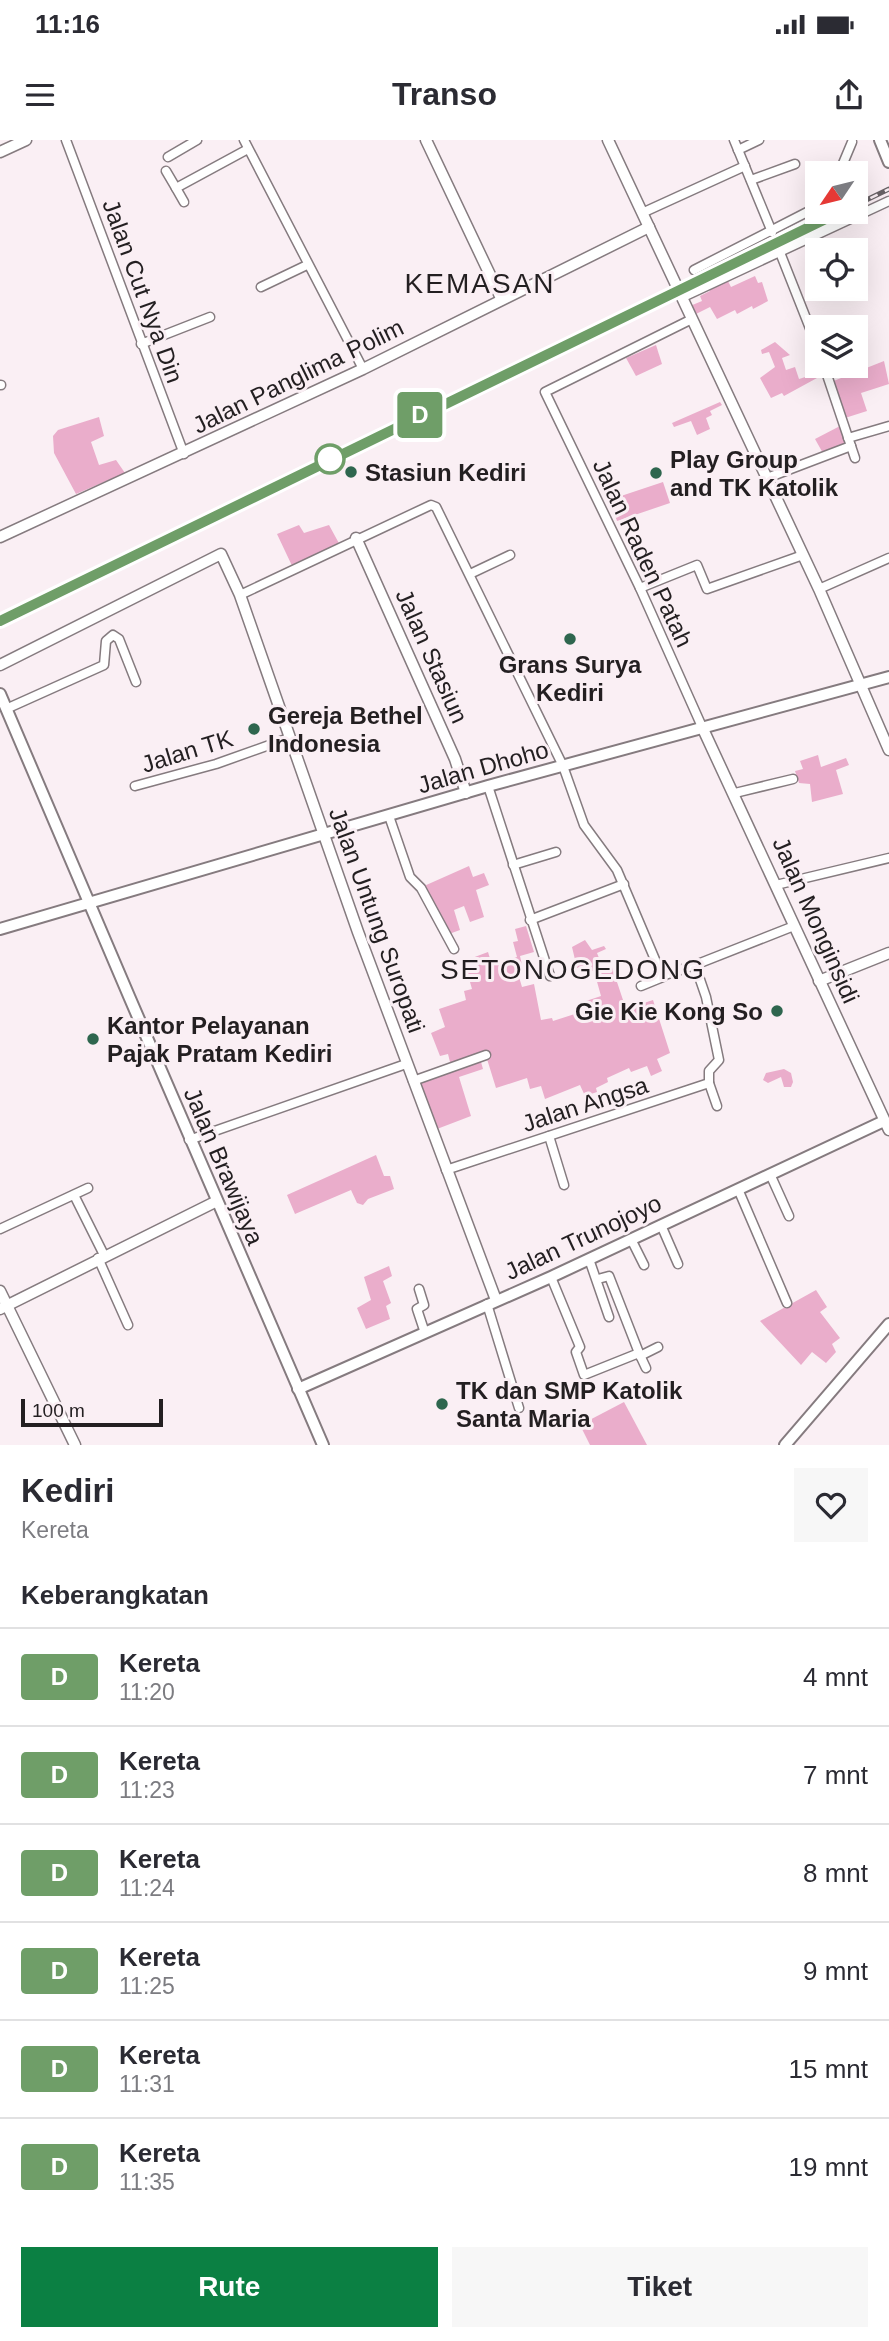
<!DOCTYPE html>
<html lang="id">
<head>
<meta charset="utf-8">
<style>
	:root { --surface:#fff; --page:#f7f7f7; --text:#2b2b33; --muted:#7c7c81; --line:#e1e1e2; --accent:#0b8043 }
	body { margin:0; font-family:Helvetica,sans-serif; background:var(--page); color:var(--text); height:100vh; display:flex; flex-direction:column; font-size:26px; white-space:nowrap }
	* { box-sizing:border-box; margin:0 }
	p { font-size:23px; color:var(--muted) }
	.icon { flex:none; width:38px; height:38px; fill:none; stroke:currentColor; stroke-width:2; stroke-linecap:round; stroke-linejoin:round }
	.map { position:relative; height:1305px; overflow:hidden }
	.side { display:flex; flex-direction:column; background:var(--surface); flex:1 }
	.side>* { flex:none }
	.badge { padding:0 14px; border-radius:5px; font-size:24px; line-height:46px }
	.needle { width:46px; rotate:235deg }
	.controls { position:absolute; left:805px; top:21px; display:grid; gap:14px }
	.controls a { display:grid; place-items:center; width:63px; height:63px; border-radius:0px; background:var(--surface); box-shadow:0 7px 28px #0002; font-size:35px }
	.scale { position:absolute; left:21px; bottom:18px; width:142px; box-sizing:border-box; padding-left:7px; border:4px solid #231f21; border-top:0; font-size:19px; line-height:24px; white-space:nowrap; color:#231f21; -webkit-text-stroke:5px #faeff4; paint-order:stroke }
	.map>.badge { position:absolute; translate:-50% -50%; box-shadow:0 0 0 4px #fff }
	h2 { padding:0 21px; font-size:26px; line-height:63px }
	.round { display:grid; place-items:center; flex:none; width:74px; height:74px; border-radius:0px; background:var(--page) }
	.overview { display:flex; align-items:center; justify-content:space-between; height:119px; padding:0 21px }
	h1 { font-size:33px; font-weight:700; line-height:52px }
	.action { display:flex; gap:14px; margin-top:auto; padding:14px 21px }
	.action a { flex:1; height:80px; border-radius:0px; background:var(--accent); color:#fff; font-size:28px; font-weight:700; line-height:80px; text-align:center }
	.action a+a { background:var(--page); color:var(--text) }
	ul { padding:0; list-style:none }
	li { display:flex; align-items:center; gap:21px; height:98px; padding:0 21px; border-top:2px solid var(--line) }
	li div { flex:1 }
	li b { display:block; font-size:26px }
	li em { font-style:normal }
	li .badge { min-width:77px; font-weight:700; text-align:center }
	.status { display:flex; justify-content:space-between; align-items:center; height:49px; padding:0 35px; background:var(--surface); direction:ltr }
	.status svg { height:19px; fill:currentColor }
	header { display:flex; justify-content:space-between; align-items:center; height:91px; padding:0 21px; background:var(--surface); font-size:32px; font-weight:700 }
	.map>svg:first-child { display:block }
	.green { fill:#eaadcb }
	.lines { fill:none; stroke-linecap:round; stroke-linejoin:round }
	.minor-casing { stroke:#857b7f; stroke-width:11 }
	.tertiary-casing { stroke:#857b7f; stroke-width:13 }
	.secondary-casing { stroke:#857b7f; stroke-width:14 }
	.minor { stroke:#fff; stroke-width:8 }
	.tertiary { stroke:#fff; stroke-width:10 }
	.secondary { stroke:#fff; stroke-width:10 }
	.rail-casing { stroke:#686265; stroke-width:5 }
	.rail { stroke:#faeff4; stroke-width:2.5; stroke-dasharray:8; stroke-linecap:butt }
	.line-casing { stroke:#fff; stroke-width:16 }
	.line { stroke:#6f9e68; stroke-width:10 }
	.stop-dot { fill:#fff; stroke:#6f9e68; stroke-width:3.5 }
	.poi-dot { fill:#2e664e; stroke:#faeff4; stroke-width:2.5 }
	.labels { text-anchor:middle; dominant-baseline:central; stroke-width:6; stroke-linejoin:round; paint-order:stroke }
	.street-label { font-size:24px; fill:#231f21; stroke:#faeff4 }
	.poi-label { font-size:24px; font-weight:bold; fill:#231f21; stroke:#faeff4; text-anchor:start }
	.quarter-label { font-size:28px; letter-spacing:2px; fill:#231f21; stroke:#faeff4 }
</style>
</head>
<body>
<div class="status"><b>11:16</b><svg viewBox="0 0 49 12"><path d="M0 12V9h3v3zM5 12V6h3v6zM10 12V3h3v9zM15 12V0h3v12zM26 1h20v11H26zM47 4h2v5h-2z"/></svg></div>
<header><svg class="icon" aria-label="menu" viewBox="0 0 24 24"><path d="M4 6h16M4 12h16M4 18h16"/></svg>Transo<svg class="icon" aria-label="share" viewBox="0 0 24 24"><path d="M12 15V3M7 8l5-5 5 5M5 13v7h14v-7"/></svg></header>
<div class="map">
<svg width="889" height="1305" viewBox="0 0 889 1305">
	<rect width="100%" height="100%" fill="#faeff4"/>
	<g class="green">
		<polygon points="755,136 758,143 762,142 768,161 753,169 752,166 737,174 735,170 717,179 710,167 694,175 690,166 702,161 700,156 710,151 708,145 726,137 731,147"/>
		<polygon points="775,202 790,215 782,218 786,230 795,227 799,239 815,234 817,238 784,256 782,253 771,258 760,238 775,227 769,212 762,214 761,210"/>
		<polygon points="656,205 662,224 636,236 626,218"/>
		<polygon points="884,221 889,244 861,253 867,271 845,278 831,242"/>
		<polygon points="720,262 722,265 710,271 712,275 706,278 710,289 697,295 691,281 674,287 672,283"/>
		<polygon points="99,277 104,296 91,302 99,325 116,320 125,333 76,354 54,313 53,296 58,290"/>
		<polygon points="840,286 849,306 824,315 815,299"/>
		<polygon points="663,342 670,363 617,381 615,375 626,370 621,356"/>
		<polygon points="299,385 304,393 329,385 341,407 294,430 277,394"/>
		<polygon points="818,615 821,627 846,618 849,625 836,630 843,654 812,662 810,644 799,643 795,631 803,629 800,621"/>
		<polygon points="469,726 473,737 484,733 489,745 476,750 484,777 470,782 464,766 454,770 460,790 449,794 424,746"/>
		<polygon points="526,786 534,812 520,816 522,825 516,827 522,847 534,844 541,880 552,878 553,881 581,872 580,863 601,856 594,831 590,831 588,824 577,828 572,807 585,800 592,810 604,806 606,809 597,813 599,818 594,820 597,830 612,827 626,869 653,860 670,913 657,919 662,931 651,936 647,926 631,932 629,928 607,938 608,942 596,948 597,952 585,956 580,945 545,959 541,946 530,949 527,938 496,948 487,919 481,922 483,929 459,937 471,976 437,989 420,941 451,926 448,914 440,916 431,893 445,887 439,869 466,860 464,851 472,849 464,821 488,812 492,825 517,817 513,802 518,801 515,789"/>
		<polygon points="784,929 791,933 793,942 791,947 784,947 781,937 768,943 763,940 766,933"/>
		<polygon points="376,1015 384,1036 390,1036 394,1049 368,1059 363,1065 357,1063 351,1050 295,1074 287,1055"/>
		<polygon points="389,1126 392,1136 383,1141 391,1163 386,1166 390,1179 366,1189 357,1168 371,1160 364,1137"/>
		<polygon points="816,1150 827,1167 820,1172 840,1198 832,1204 836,1212 826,1223 812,1212 801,1225 760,1181"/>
		<polygon points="624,1262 647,1305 590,1305 580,1285"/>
	</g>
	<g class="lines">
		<g class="minor-casing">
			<g id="minor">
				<polyline points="66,0 184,314"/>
				<polyline points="244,0 363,229"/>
				<polyline points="734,0 772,92"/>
				<polyline points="738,10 759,0"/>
				<polyline points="168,17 197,0"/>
				<polyline points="166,31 176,48"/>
				<polyline points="839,33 852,2"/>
				<polyline points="751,40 795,24"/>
				<polyline points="184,62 176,48 248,9"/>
				<polyline points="642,73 745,26"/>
				<polyline points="779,110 817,206"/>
				<polyline points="694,130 817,67"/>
				<polyline points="261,147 307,125"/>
				<polyline points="683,157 889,61"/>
				<polyline points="692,179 545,252 640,448 703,589"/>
				<polyline points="141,204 210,177"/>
				<polyline points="824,226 855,318"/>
				<polyline points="0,245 1,245"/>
				<polyline points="848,298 889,286"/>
				<polyline points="767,338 851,306"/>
				<polyline points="470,434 510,415"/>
				<polyline points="640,448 697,425 707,449 803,415"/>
				<polyline points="819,449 889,418"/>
				<polyline points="240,455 431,365 436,367 563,626 584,685 617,730 662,836 695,825"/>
				<polyline points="6,569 104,525 106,501 113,495 119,499 136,542"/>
				<polyline points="135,646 216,624 289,598"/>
				<polyline points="488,646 550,836"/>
				<polyline points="735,653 793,639"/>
				<polyline points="389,676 410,737 421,748 454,809"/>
				<polyline points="513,725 556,712"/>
				<polyline points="776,745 889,718"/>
				<polyline points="530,780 624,744"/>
				<polyline points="641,846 663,837"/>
				<polyline points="413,941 486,915"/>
				<polyline points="709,943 717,966"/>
				<polyline points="549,996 564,1045"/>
				<polyline points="189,1000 406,924"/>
				<polyline points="446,1030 709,943 709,931 719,920 706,857 695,825 794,786"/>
				<polyline points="770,1034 789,1076"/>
				<polyline points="738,1049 787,1163"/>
				<polyline points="74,1055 104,1115"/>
				<polyline points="661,1085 678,1124"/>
				<polyline points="0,1089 88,1048"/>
				<polyline points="631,1099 644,1125"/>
				<polyline points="98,1118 128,1185"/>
				<polyline points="589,1119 609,1177"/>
				<polyline points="551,1137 580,1207 576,1212 584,1235 639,1213 609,1136 598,1139"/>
				<polyline points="419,1149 424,1165 417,1169 425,1193"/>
				<polyline points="487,1164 519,1268"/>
				<polyline points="639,1213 646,1228"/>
				<polyline points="640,1216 658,1207"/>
			</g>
		</g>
		<g class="tertiary-casing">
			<g id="tertiary">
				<polyline points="426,0 501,158"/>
				<polyline points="608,0 819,449 889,610"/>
				<polyline points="0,12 26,0"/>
				<polyline points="0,397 363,229 649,87"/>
				<polyline points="356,398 455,619 466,653"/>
				<polyline points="0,525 221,414 240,455 358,792 496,1160"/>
				<polyline points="703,589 889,990"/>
				<polyline points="819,841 889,813"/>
				<polyline points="0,1151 75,1305"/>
				<polyline points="0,1169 215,1062"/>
			</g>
		</g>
		<g class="secondary-casing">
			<g id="secondary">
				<polyline points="880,0 889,22"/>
				<path d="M0 554C106 805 215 1055 323 1305"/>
				<polyline points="0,789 488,646 889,537"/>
				<polyline points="298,1249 551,1137 884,981"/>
				<polyline points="785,1305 889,1184"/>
			</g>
		</g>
		<use href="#minor" class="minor"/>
		<use href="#tertiary" class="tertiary"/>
		<use href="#secondary" class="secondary"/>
		<g class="rail-casing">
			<g id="rail">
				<polyline points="856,65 889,49"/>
				<polyline points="425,273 841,72"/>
				<polyline points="0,481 183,391"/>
			</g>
		</g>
		<use href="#rail" class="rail"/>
	</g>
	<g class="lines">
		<g class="line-casing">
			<polyline id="line" points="0,481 840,72"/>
		</g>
		<use href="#line" class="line"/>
	</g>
	<circle class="stop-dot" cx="330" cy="319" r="14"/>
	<g class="poi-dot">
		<circle cx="351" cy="332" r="7"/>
		<circle cx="656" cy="333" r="7"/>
		<circle cx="570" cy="499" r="7"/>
		<circle cx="254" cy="589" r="7"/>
		<circle cx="777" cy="871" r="7"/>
		<circle cx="93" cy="899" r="7"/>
		<circle cx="442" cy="1264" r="7"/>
	</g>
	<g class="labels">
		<g class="street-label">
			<text transform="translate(143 151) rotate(70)">Jalan Cut Nya Din</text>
			<text transform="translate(298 236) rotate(-26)">Jalan Panglima Polim</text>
			<text transform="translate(643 413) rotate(65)">Jalan Raden Patah</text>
			<text transform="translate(432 516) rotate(66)">Jalan Stasiun</text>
			<text transform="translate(187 611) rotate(-17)">Jalan TK</text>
			<text transform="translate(483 627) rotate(-16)">Jalan Dhoho</text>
			<text transform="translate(377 780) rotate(70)">Jalan Untung Suropati</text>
			<text transform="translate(816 780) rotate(66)">Jalan Monginsidi</text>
			<text transform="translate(585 964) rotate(-18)">Jalan Angsa</text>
			<text transform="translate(224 1026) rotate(67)">Jalan Brawijaya</text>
			<text transform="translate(583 1097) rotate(-25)">Jalan Trunojoyo</text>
		</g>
		<g class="poi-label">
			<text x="670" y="319">Play Group<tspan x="670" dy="28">and TK Katolik</tspan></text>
			<text x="365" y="332">Stasiun Kediri</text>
			<text x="570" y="524" text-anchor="middle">Grans Surya<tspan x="570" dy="28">Kediri</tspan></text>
			<text x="268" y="575">Gereja Bethel<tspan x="268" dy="28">Indonesia</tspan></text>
			<text x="763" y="871" text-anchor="end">Gie Kie Kong So</text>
			<text x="107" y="885">Kantor Pelayanan<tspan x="107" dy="28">Pajak Pratam Kediri</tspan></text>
			<text x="456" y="1250">TK dan SMP Katolik<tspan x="456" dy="28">Santa Maria</tspan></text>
		</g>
		<g class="quarter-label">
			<text x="480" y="143">KEMASAN</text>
			<text x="573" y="829">SETONOGEDONG</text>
		</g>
	</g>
</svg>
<div class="controls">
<a><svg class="needle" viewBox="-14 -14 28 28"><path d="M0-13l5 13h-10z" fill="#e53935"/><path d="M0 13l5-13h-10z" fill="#7c7c81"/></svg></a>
<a><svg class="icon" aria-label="locate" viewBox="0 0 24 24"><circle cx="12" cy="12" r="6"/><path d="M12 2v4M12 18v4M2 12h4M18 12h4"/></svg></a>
<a><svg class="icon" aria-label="layers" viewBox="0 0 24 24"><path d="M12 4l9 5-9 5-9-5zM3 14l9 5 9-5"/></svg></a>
</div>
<div class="scale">100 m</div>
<b class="badge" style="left:420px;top:275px;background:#6f9e68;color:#fff">D</b>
</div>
<section class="side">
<div class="overview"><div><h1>Kediri</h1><p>Kereta</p></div><a class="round"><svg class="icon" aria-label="heart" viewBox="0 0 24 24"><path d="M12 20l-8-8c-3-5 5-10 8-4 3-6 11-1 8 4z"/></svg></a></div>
<h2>Keberangkatan</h2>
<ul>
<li><span class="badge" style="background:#6f9e68;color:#fff">D</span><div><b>Kereta</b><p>11:20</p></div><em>4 mnt</em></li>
<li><span class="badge" style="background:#6f9e68;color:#fff">D</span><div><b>Kereta</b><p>11:23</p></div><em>7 mnt</em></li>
<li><span class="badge" style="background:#6f9e68;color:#fff">D</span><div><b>Kereta</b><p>11:24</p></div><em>8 mnt</em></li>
<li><span class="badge" style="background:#6f9e68;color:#fff">D</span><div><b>Kereta</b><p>11:25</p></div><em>9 mnt</em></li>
<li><span class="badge" style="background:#6f9e68;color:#fff">D</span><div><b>Kereta</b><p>11:31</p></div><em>15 mnt</em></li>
<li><span class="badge" style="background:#6f9e68;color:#fff">D</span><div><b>Kereta</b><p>11:35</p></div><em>19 mnt</em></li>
</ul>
<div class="action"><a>Rute</a><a>Tiket</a></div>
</section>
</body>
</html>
